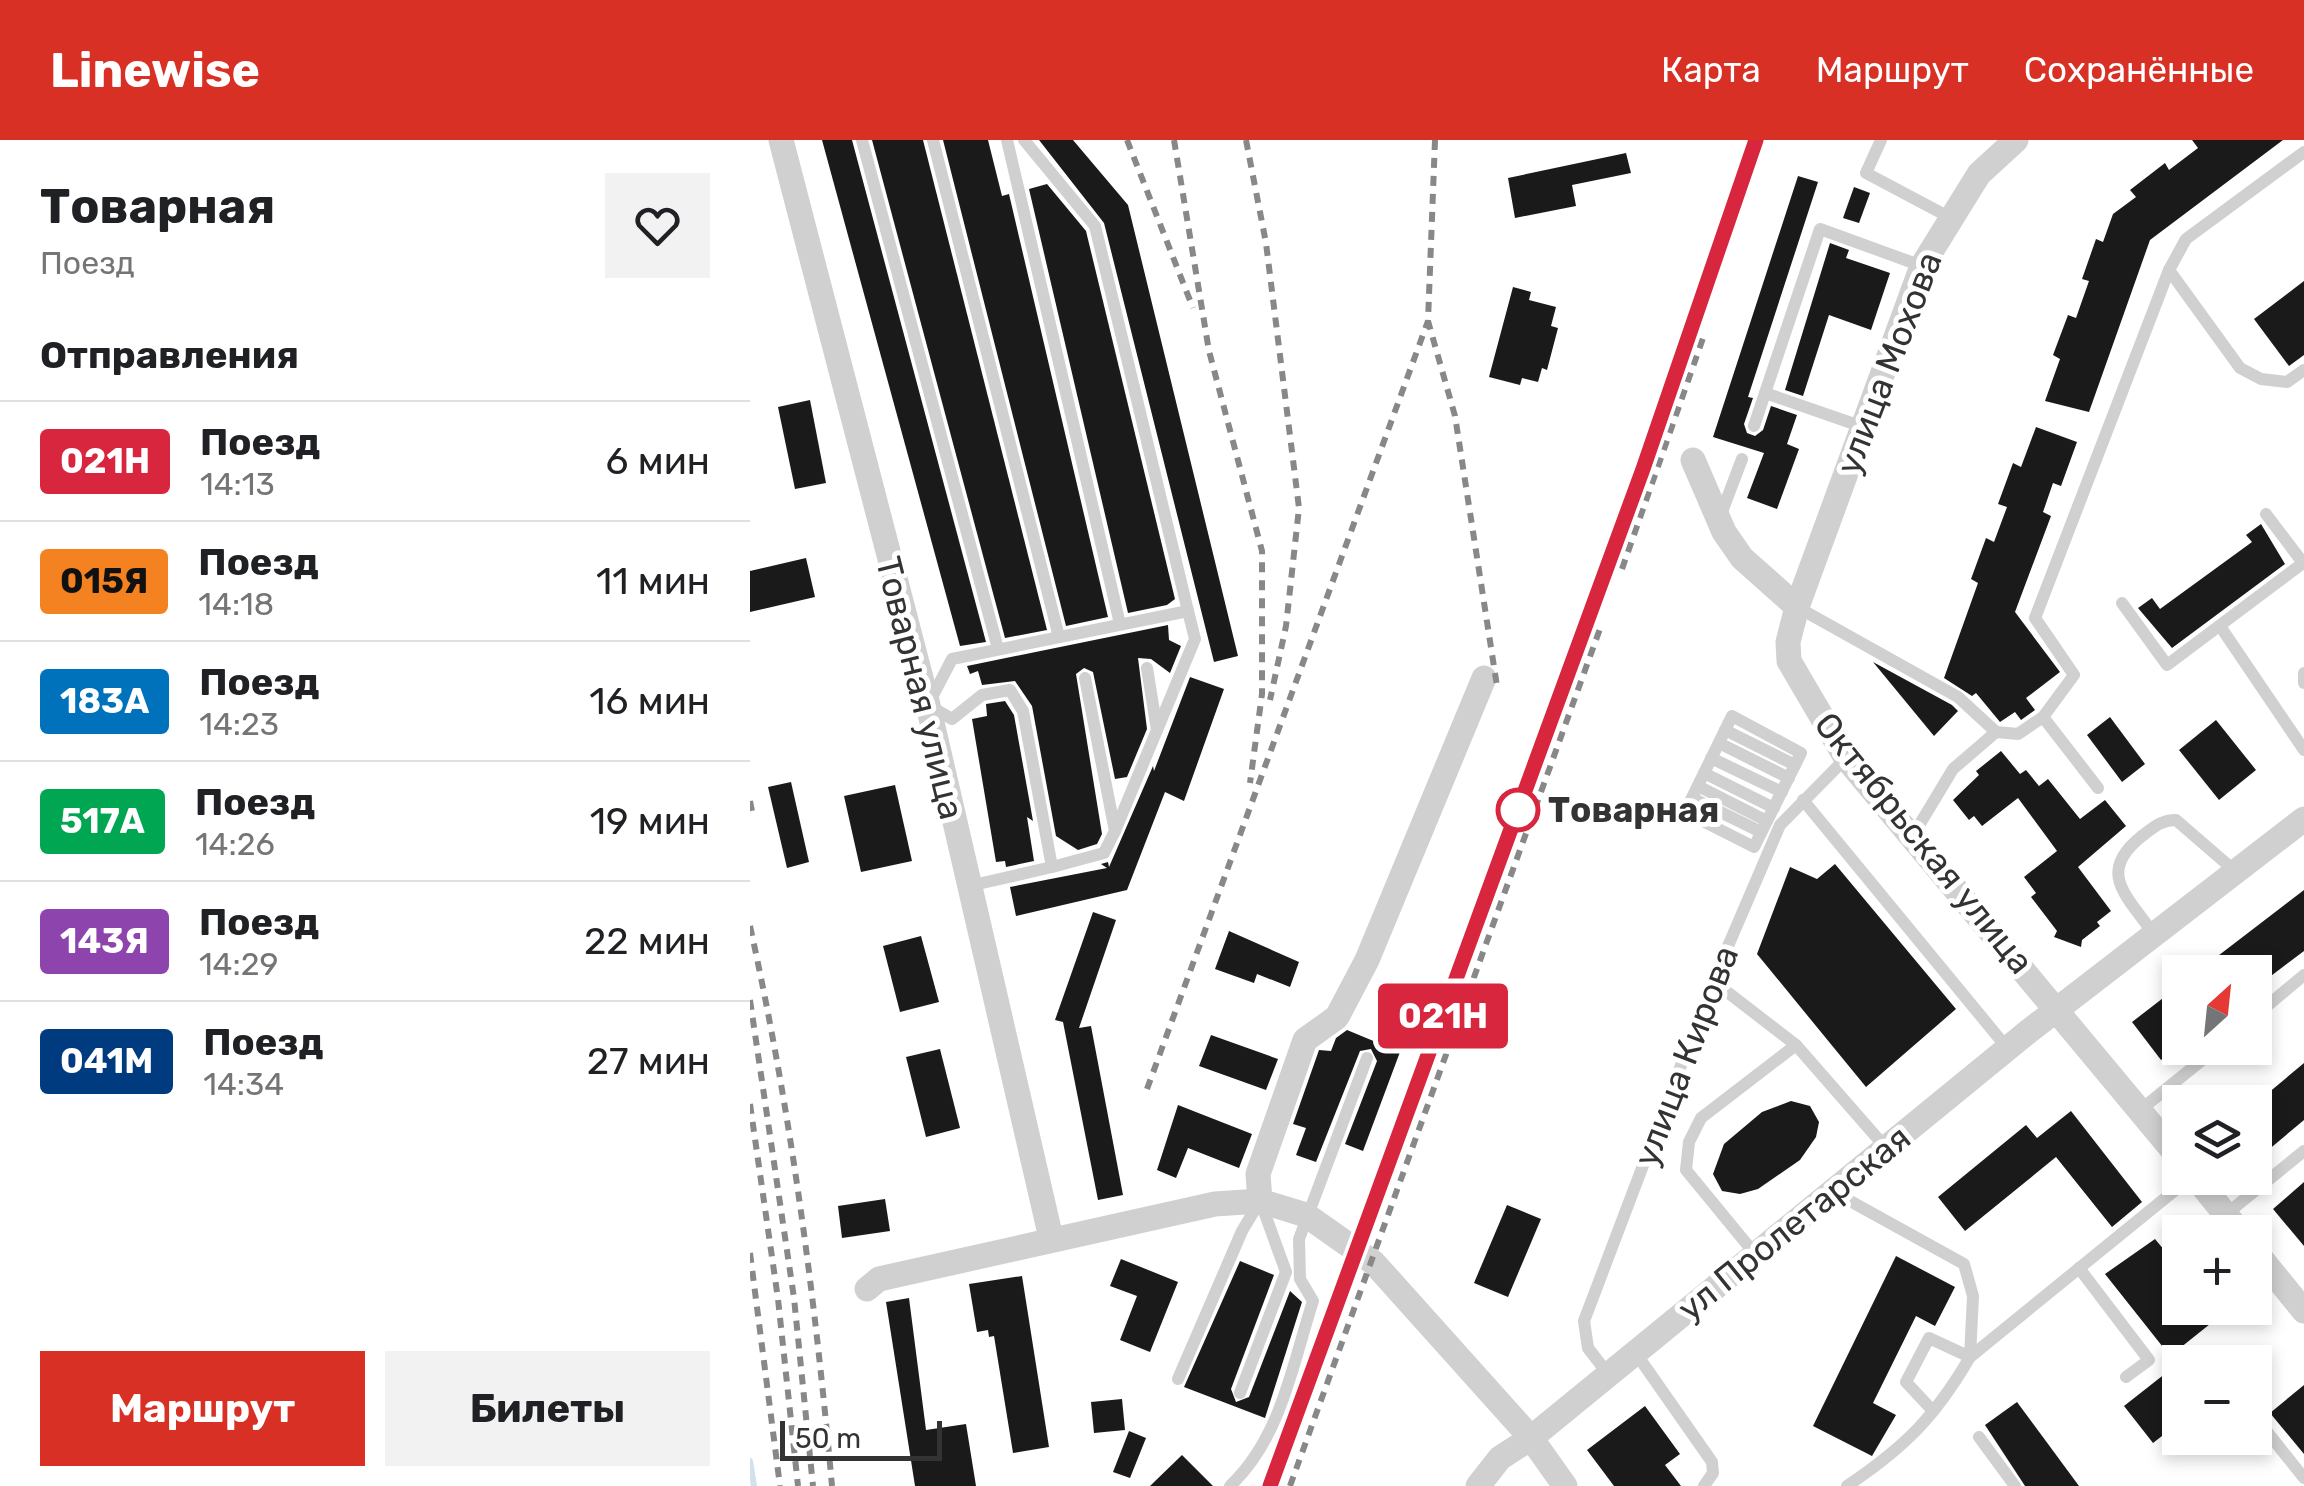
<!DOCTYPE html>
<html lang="ru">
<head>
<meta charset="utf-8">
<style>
	:root { --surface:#fff; --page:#f2f2f2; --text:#202124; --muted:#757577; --line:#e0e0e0; --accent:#d93025 }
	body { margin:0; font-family:Rubik,sans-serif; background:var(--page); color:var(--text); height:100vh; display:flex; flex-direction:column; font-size:38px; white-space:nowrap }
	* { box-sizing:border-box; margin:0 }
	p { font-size:32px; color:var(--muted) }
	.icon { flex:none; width:55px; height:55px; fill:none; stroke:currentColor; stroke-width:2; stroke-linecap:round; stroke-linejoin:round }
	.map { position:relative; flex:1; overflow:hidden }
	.panel { display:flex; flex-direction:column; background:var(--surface); width:750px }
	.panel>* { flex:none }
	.badge { padding:0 20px; border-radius:8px; font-size:35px; line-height:65px }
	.needle { width:65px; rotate:27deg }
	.fabs { position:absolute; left:1412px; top:815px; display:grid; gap:20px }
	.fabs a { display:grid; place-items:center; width:110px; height:110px; border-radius:0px; background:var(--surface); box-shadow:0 5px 15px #0003; font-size:50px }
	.scale { position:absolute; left:30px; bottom:25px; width:162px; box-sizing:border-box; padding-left:10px; border:5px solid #333; border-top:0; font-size:28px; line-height:35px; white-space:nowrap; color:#333; -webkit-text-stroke:8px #fff; paint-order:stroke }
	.map>.badge { position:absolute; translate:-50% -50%; box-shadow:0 0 0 5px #fff }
	h2 { padding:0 40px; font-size:38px; line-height:90px }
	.round { display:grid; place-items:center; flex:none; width:105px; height:105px; border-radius:0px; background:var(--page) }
	.head { display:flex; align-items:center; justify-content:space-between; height:170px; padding:0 40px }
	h1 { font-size:48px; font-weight:700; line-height:75px }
	.action { display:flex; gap:20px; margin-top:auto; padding:20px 40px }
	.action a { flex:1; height:115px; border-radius:0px; background:var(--accent); color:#fff; font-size:40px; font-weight:700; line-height:115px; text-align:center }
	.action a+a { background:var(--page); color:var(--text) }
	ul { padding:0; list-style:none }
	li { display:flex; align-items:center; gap:30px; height:120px; padding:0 40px; border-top:2px solid var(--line) }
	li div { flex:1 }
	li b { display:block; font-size:38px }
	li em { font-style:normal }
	li .badge { min-width:110px; font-weight:700; text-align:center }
	header { display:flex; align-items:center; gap:60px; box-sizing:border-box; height:140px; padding:0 50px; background:var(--accent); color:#fff }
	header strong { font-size:48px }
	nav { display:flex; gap:55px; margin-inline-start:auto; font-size:35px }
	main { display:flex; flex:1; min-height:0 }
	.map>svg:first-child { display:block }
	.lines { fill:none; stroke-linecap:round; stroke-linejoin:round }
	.stream { stroke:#cfe2ee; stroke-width:6 }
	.building { fill:#1a1a1a }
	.lane { stroke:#d0d0d0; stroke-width:12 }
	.street { stroke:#d0d0d0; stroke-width:25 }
	.rail { stroke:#888; stroke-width:6; stroke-dasharray:10 8; stroke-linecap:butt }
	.line-casing { stroke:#fff; stroke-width:22 }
	.line { stroke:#d7263d; stroke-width:15 }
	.stop-dot { fill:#fff; stroke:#d7263d; stroke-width:5 }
	.labels { text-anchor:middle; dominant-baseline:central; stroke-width:10; stroke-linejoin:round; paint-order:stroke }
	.street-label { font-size:35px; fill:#333; stroke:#fff }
	.stop-label { font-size:35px; font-weight:bold; fill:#333; stroke:#fff; text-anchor:start }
</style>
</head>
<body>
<header>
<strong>Linewise</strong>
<nav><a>Карта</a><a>Маршрут</a><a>Сохранённые</a></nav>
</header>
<main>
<section class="panel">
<div class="head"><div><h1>Товарная</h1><p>Поезд</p></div><a class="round"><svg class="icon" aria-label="heart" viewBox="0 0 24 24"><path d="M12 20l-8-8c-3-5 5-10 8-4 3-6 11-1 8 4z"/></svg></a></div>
<h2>Отправления</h2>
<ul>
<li><span class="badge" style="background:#d7263d;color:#fff">021Н</span><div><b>Поезд</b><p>14:13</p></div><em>6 мин</em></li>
<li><span class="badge" style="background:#f58220;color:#111">015Я</span><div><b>Поезд</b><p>14:18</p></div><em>11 мин</em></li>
<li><span class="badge" style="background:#0072bc;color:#fff">183А</span><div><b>Поезд</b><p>14:23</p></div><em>16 мин</em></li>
<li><span class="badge" style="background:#00a651;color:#fff">517А</span><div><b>Поезд</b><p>14:26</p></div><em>19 мин</em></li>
<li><span class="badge" style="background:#8e44ad;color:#fff">143Я</span><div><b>Поезд</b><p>14:29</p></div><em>22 мин</em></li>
<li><span class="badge" style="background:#003b80;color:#fff">041М</span><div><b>Поезд</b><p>14:34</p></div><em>27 мин</em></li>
</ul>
<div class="action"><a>Маршрут</a><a>Билеты</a></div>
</section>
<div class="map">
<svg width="1554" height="1346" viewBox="0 0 1554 1346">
	<rect width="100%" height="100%" fill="#fff"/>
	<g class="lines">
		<polyline class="stream" points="0,1321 4,1346"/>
	</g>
	<g class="building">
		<polygon points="72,0 102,0 236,502 210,506"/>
		<polygon points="122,0 173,0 297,490 255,498"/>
		<polygon points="193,0 238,0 252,56 259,54 358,477 316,486"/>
		<polygon points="289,0 323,0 378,65 488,516 464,522 354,83"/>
		<polygon points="1442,0 1533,0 1400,100 1339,272 1295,261 1310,219 1303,215 1318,175 1326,178 1339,141 1332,139 1346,99 1353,102 1363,74 1386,57 1380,50 1415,23 1419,30 1448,8"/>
		<polygon points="876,13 881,33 822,45 826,66 765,78 758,38"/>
		<polygon points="1048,36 1068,42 998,257 1003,258 994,284 997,293 1005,296 1013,290 1021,266 1047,275 1037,304 1049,309 1027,369 997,358 1014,313 963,297"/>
		<polygon points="297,44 336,91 425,459 417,465 378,473 279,49"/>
		<polygon points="1104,47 1120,53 1109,83 1093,78"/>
		<polygon points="1080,103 1099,110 1096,118 1140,133 1121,190 1079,175 1053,256 1035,250"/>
		<polygon points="1554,141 1554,215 1539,226 1504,179"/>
		<polygon points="763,147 781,152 779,160 806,167 801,186 808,188 797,230 792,228 788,242 772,238 770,245 739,237"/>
		<polygon points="60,260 76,343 45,349 28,267"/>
		<polygon points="1286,287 1327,302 1311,346 1303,343 1293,372 1301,376 1265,472 1310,532 1276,558 1285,570 1271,580 1265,572 1250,582 1226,553 1222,556 1194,538 1228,443 1221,439 1236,398 1244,402 1257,367 1248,364 1263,323 1271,327"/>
		<polygon points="1511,384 1535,424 1422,508 1388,468 1402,458 1410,469 1502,402 1496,395"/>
		<polygon points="56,418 65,457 0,472 0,431"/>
		<polygon points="418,485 419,500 431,506 420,533 401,519 388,518 397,589 377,637 365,639 343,532 334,528 326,534 352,694 347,704 328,710 306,696 282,566 265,541 232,545 228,531 220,534 217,526"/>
		<polygon points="1123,522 1202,565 1208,571 1184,596"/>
		<polygon points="440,537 474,549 434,661 415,652 377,750 266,776 260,747 357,728 351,724 358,722 359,727 403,626 404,631"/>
		<polygon points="255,561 264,575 283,681 277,677 284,721 256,727 255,721 246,722 222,579 237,576 236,564"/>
		<polygon points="1360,577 1395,624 1372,642 1337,595"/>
		<polygon points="1466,580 1506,630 1469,660 1429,610"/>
		<polygon points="1251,611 1270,634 1276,630 1289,646 1298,639 1330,679 1355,660 1376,686 1328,727 1361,771 1347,782 1350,786 1332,800 1331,807 1304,797 1307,791 1281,757 1286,753 1274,737 1307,711 1268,658 1232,686 1224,676 1219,680 1203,660 1229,635 1226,631"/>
		<polygon points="41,642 59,722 37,728 18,647"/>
		<polygon points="145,645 162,721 111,732 94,656"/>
		<polygon points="1085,724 1206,869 1116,947 1007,814 1040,727 1067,739"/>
		<polygon points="1554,750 1554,811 1505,848 1505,832 1447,832"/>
		<polygon points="343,772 366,780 329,888 341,886 373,1055 348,1060 313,882 305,880"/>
		<polygon points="479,791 549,822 540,847 507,834 504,843 465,829"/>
		<polygon points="171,796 189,862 150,872 133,806"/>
		<polygon points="1430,845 1430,906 1411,920 1382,882"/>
		<polygon points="597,890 650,912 613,1011 595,1004 627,921 621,909 610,911 566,1022 546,1015 556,988 543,984 569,910 581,911 586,898"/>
		<polygon points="461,895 528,919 516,950 449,926"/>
		<polygon points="190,909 210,988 176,997 156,917"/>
		<polygon points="1554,923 1554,980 1505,1021 1505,964"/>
		<polygon points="1041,961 1060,966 1069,982 1066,997 1050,1020 1008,1049 990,1054 972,1051 963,1034 974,1004 1012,972"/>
		<polygon points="428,965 502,994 489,1028 438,1008 426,1038 407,1030"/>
		<polygon points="1321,971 1392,1062 1362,1087 1306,1017 1215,1091 1188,1057 1276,985 1287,998"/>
		<polygon points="1554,1042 1554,1106 1523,1069"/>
		<polygon points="135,1059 140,1091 92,1098 88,1066"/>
		<polygon points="757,1065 791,1079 758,1157 724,1143"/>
		<polygon points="1405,1099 1430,1129 1430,1168 1480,1168 1420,1216 1355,1134"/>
		<polygon points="1146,1116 1205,1147 1185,1186 1166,1176 1123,1263 1146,1275 1122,1316 1063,1286"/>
		<polygon points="371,1119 428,1142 400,1212 370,1200 387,1156 360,1146"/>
		<polygon points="490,1121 524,1135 481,1249 486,1262 499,1257 540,1151 552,1162 515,1278 434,1247"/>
		<polygon points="272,1136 299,1307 263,1313 244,1196 239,1197 238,1190 227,1192 219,1144"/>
		<polygon points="159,1158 176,1290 216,1284 226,1346 165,1346 136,1162"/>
		<polygon points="1430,1222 1430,1282 1403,1303 1374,1266"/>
		<polygon points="1554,1245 1554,1314 1520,1273"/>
		<polygon points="372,1259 375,1290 344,1293 341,1262"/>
		<polygon points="1267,1262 1329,1346 1275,1346 1235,1285"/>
		<polygon points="895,1266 930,1314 915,1325 931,1346 864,1346 837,1310"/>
		<polygon points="379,1291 396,1298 380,1338 363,1332"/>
		<polygon points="432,1315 463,1346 400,1346"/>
	</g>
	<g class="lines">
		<g class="lane">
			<polyline points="112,0 248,509"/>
			<polyline points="183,0 309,497"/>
			<polyline points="257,0 370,484"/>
			<polyline points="1131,0 1116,33 1199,77"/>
			<polyline points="1419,130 1436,99 1554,12"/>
			<polyline points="1015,253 1113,287"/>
			<polyline points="1004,286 1070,89 1172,126"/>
			<polyline points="970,377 992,319"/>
			<polyline points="1372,463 1417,525 1553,423 1516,374"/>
			<polyline points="1047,467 1208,557 1246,592 1268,594 1293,577 1324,535 1285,478 1419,130 1490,228 1511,239 1537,242 1554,230"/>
			<polyline points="1470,486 1554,610"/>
			<polyline points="397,528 407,590"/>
			<polyline points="1554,533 1554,543"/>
			<polygon points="982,576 1051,613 1004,707 935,672"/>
			<polyline points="1293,577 1348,648"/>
			<polyline points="975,590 1045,625"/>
			<polyline points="969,603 1039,638"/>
			<polyline points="961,618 1032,652"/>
			<polyline points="954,633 1024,668"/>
			<polyline points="948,646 1017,681"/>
			<polyline points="942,658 1011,692"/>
			<polyline points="1053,660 1258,909"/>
			<polyline points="365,691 445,499 438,471"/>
			<polyline points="1162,697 1203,629 1246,592"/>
			<polyline points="302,727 354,713 365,691 335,538"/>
			<polyline points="219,746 302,727 273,571 260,550 232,555 202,579 178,565 202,519 438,471 345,86 274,0"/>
			<path d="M1404 795C1378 756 1345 733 1392 696 1404 687 1411 680 1426 680L1485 731"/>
			<polyline points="963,841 1046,905 1136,1008"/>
			<polyline points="1505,876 1554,835"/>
			<polyline points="1389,971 1467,908"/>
			<polyline points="1082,1051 1214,1124 1223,1156 1220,1217 1179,1198 1156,1242 1183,1271"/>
			<polyline points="1475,1075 1554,1011"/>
			<polyline points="1005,1114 936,1030 939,1002 951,978 1046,905"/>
			<polyline points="1329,1128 1399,1220 1376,1237"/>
			<polyline points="885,1212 962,1322 963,1333 954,1346"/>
			<polyline points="858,1234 838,1208 834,1181 963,841 1030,685 1096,618"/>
			<polyline points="428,1239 492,1091 510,1061"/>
			<polyline points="490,1253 536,1132 511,1063"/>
			<polyline points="1514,1288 1554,1338"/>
			<polyline points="1229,1297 1265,1346"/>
			<path d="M480 1346C531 1298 542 1226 563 1161L550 1139 549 1099 617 918"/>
			<path d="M1097 1346C1155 1307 1185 1277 1220 1217L1440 1038"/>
		</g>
		<g class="street">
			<polyline points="31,0 178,565 301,1098"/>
			<polyline points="943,320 974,392 992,418 1047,467 1038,502 1039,521 1096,618 1430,1019"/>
			<polyline points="1047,467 1172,126 1229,34 1266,0"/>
			<polyline points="1446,1038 1490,1092"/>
			<polyline points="510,1061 508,1034 555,900 587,877 617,820 734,538"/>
			<polyline points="1505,1111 1554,1171"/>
			<polyline points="117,1149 129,1139 465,1064 510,1061 556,1075 624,1123 781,1298 815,1346"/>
			<polyline points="728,1346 750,1318 781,1298 1279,891 1554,679"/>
		</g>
		<g class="rail">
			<polyline points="377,0 443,168"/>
			<polyline points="424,0 459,211 512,411 512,554 500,643"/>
			<polyline points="496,0 516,103 549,368 536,486 520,560"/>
			<polyline points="685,0 678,181 705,276 747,546"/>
			<polyline points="872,429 953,198"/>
			<polyline points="0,661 2,671"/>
			<path d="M0 786C41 972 65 1157 82 1346"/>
			<polyline points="0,860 44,1158 63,1346"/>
			<polyline points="397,949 678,181"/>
			<polyline points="0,964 28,1159 48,1346"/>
			<polyline points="0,1113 30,1346"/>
			<polyline points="520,1346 906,292 1006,0"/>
			<polyline points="540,1346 851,486"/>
		</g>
	</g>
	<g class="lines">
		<g class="line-casing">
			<polyline id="line" points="520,1346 893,329 1006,0"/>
		</g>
		<use href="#line" class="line"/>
	</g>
	<circle class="stop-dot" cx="768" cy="670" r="20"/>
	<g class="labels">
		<g class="street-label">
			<text transform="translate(1139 223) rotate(-69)">улица Мохова</text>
			<text transform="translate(170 548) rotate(76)">Товарная улица</text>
			<text transform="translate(1174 703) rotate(51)">Октябрьская улица</text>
			<text transform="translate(936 916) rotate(-69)">улица Кирова</text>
			<text transform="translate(1044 1083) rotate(-39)">ул Пролетарская</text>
		</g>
		<g class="stop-label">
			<text x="798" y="670">Товарная</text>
		</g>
	</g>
</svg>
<div class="fabs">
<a><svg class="needle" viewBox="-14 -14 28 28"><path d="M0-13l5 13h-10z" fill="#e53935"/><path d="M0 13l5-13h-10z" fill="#757577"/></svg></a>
<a><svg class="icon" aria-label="layers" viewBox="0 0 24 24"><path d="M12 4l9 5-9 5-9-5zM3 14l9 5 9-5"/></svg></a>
<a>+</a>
<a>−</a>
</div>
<div class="scale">50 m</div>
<b class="badge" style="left:693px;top:876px;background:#d7263d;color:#fff">021Н</b>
</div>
</main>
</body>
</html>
